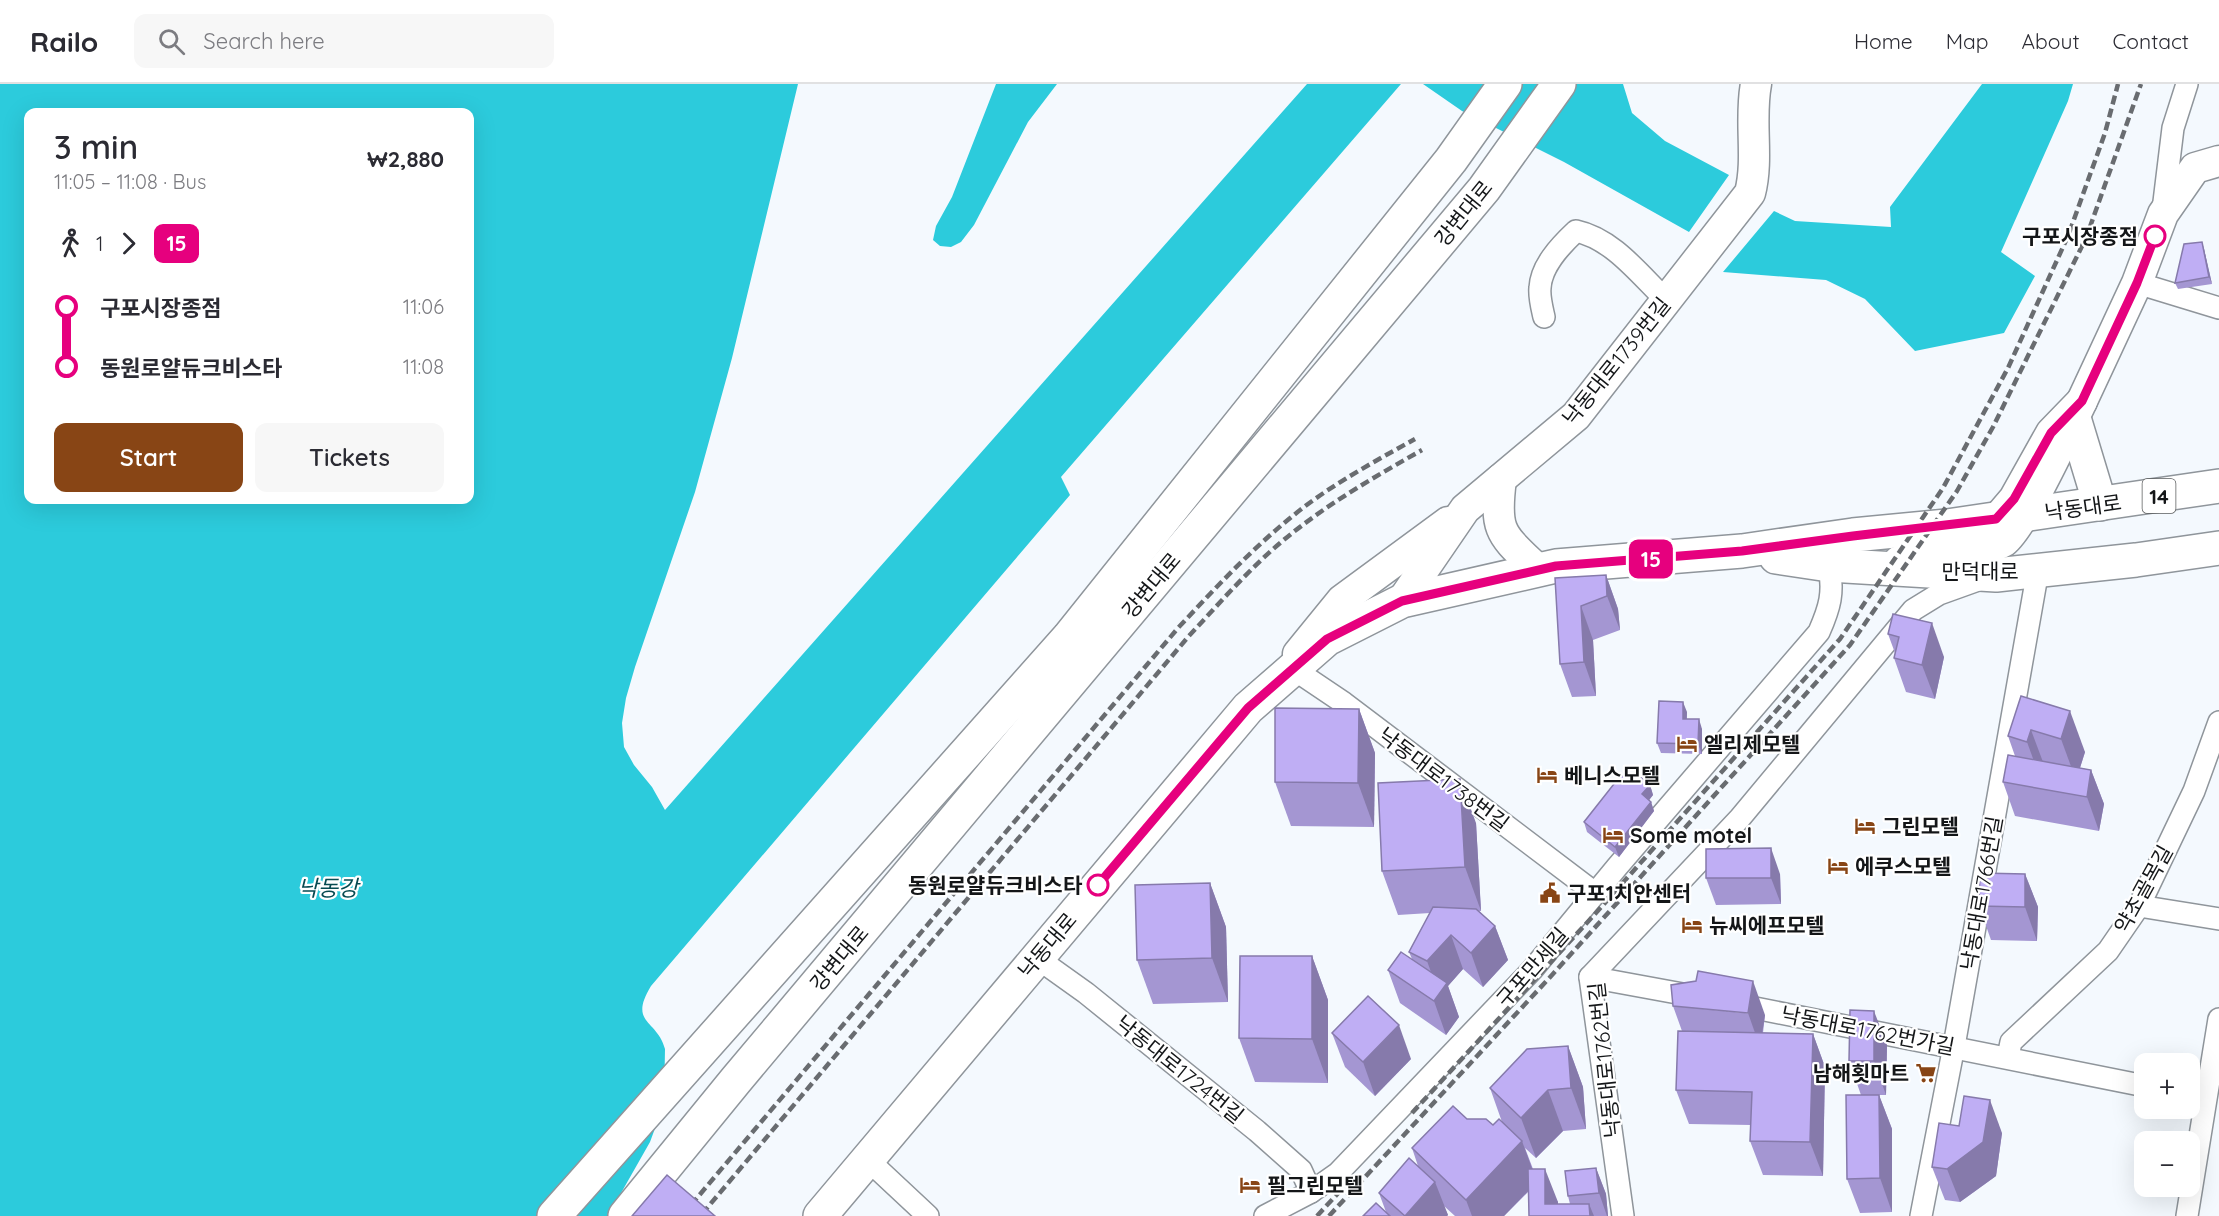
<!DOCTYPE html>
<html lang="en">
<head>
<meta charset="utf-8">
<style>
	:root { --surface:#fff; --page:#f7f7f7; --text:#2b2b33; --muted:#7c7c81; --line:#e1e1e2; --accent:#884515 }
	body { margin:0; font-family:Quicksand,"Noto Sans KR",sans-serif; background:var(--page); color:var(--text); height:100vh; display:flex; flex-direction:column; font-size:22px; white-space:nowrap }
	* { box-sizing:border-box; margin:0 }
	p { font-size:20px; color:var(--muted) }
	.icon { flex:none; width:33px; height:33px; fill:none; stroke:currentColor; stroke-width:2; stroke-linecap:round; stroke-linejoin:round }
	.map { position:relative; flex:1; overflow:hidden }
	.details { position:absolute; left:24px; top:24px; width:450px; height:396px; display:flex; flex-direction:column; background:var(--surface); border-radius:12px; box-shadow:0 6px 24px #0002 }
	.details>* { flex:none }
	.badge { padding:0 12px; border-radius:9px; font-size:21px; line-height:39px }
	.tools { position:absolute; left:2134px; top:969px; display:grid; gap:12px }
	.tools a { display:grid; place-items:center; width:66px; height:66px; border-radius:12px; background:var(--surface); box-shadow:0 6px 24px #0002; font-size:30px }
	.map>.badge { position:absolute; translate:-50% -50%; box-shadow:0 0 0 3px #fff }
	.legs { display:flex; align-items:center; gap:9px; height:66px; padding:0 30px; font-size:20px }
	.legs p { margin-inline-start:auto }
	.headline { display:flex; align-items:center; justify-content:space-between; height:102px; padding:0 30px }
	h1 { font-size:33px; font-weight:600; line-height:45px }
	.button { display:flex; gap:12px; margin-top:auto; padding:12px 30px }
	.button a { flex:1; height:69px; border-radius:12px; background:var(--accent); color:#fff; font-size:24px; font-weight:600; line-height:69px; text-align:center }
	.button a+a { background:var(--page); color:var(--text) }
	ul { padding:0 30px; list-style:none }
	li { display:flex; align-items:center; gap:21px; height:60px; font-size:22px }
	li i { display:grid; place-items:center; width:9px; height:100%; margin:0 8px; background:currentColor }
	li i::after { content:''; width:15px; height:15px; margin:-8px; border:4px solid; border-radius:50%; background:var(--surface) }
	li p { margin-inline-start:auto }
	li:first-child i { background:linear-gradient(#0000 50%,currentColor 0) }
	li:last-child i { background:linear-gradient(currentColor 50%,#0000 0) }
	header { display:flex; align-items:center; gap:36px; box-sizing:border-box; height:84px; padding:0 30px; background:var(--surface); border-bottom:2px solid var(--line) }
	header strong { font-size:28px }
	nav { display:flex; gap:33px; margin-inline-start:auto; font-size:21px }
	.search { width:420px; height:54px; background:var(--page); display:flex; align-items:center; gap:15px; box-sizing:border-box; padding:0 21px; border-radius:12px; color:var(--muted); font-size:22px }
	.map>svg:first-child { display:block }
	.water { fill:#2ccbdc; fill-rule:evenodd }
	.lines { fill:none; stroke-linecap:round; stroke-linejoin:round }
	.street-casing { stroke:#8f959b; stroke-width:24 }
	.secondary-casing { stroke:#8f959b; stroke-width:33 }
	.primary-casing { stroke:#8f959b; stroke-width:36 }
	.highway-casing { stroke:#8f959b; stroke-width:36 }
	.street { stroke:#fff; stroke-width:21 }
	.secondary { stroke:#fff; stroke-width:30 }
	.primary { stroke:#fff; stroke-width:33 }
	.highway { stroke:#fff; stroke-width:33 }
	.rail { stroke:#696c70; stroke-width:4.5; stroke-dasharray:9 4.5; stroke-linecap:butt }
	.wall { fill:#a496d2 }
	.shaded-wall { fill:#867aab }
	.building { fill:#bfaef4; stroke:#867aab; stroke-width:1.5 }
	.line-1-casing { stroke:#fff; stroke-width:14 }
	.line-1 { stroke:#e6007e; stroke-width:9 }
	.stop-1-dot { fill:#fff; stroke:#e6007e; stroke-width:3 }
	.labels { text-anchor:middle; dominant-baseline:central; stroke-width:4.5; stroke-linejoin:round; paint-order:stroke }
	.shield { fill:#fff; stroke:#5a5c5d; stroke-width:1.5 }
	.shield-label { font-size:20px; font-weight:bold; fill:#141618 }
	.street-label { font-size:21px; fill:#141618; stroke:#fff }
	.stop-label { font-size:21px; font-weight:bold; fill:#141618; stroke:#fff; text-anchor:end }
	.poi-label { font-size:21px; font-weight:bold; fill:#141618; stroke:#fff; text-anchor:start }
	.water-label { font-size:22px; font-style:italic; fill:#064a51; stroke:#fff }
</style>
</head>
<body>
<header>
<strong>Railo</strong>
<div class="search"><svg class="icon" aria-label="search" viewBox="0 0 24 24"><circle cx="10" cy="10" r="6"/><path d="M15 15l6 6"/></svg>Search here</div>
<nav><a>Home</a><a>Map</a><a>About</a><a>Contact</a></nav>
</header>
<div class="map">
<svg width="2219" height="1132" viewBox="0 0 2219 1132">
	<rect width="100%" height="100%" fill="#f4f9fe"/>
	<g class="water">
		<path d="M0 0H798L732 274 695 408 635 583 626 614 622 639 624 663 634 681 652 703 665 726 1307 0H1401L1061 393 1070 411 651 902C628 940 657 935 665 965L664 1020 650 1058 608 1132H0ZM28 28H470V416H28Z"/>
		<polygon points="996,0 1057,0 1028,38 974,141 961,158 951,163 940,162 933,156 936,142 952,113"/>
		<polygon points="1423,0 1623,0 1632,29 1665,57 1729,91 1689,148 1564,78 1462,27"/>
		<polygon points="1982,0 2073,0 2068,17 2001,168 2035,192 2004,249 1915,267 1865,215 1826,196 1723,188 1774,127 1795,137 1891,143 1890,123"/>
	</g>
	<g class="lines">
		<g class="street-casing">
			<g id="street">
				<polyline points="2163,126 2173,44 2187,0"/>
				<polyline points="2137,199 2219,224"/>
				<path d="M1544 233C1542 224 1539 213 1540 204 1541 182 1560 162 1576 147 1613 155 1639 190 1666 216"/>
				<polyline points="1292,584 1344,619 1595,809"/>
				<polyline points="2139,822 2219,835"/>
				<polyline points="1037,874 1086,909 1257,1047 1301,1086 1311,1108"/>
				<polyline points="1590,893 1699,913"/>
				<polyline points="1735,920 2145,1002"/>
				<polyline points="2008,973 2011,958 2108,867 2139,822 2194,707 2219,638"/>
				<polyline points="867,1075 928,1132"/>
				<path d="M1265 1132 1311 1108 1338 1089 1532 886 1617 783 1819 548C1830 523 1834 509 1829 481"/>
				<polyline points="1623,1132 1590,893 1740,734 1913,526 1939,510 1978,496"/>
				<polyline points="1921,1132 1954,962 2038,486"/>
				<polyline points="2187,1132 2219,935"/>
			</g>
		</g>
		<g class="secondary-casing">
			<g id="secondary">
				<polyline points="2082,317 2137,199 2163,130 2195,84 2219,77"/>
				<path d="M1501 395C1494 449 1501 450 1538 486"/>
				<path d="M1899 477C1922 474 1985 469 2003 458 2021 448 2070 342 2082 317L2051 349 2014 415 1997 435"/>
				<path d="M1402 517 1465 425 1576 332 1750 109C1759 74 1749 36 1756 0"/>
				<polyline points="1298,570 1342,516 1448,438"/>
			</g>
		</g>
		<g class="primary-casing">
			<g id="primary">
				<polyline points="2074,334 2100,420"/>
				<polyline points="1776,473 1829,481 1996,491 2136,476 2219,464"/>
				<polyline points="820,1132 1248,624 1327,555 1402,517 1556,482 1742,467 1853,451 1947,442 2219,402"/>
			</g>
		</g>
		<g class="highway-casing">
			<g id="highway">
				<polyline points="554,1132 1069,553 1451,76 1505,0"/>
				<polyline points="625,1132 736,996 1484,105 1559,0"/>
			</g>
		</g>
		<use href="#street" class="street"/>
		<use href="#secondary" class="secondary"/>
		<use href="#primary" class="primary"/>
		<use href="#highway" class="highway"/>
		<g class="rail">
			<polyline points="1412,1029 1595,830 1840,555 1943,404 2008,284 2068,152 2105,49 2118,0"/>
			<path d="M691 1121 1178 544C1219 500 1260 456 1308 420 1342 395 1379 375 1415 355"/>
			<path d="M702 1130 1188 553C1215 524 1242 493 1272 466 1317 426 1369 396 1422 366"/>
			<polyline points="1317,1132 1341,1106"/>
			<polyline points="1329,1132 1552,891 1850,561 1957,407 1993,343 2086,154 2141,0"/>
		</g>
	</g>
	<g class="wall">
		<polygon points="2204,165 2212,200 2178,205 2175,199"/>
		<polygon points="1606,491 1618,525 1620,546 1593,556 1596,612 1572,613 1560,580 1555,494"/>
		<polygon points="1893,530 1944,573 1935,615 1906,608 1894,574 1895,569 1888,550"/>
		<polygon points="2021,612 2085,668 2080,684 2091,686 2104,720 2099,747 2015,732 2003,698 2015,672 2008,652"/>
		<polygon points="1359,625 1375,669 1374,743 1291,742 1275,698"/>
		<polygon points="1687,628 1687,635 1702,645 1702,670 1661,669 1657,659"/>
		<polygon points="1632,699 1650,701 1653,711 1649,716 1651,718 1654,727 1619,773 1587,748 1584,738"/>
		<polygon points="1476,739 1481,827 1479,827 1495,842 1508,876 1483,903 1463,885 1448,902 1459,933 1446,951 1400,919 1388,886 1412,875 1409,868 1430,829 1398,831 1382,787"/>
		<polygon points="1780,790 1781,820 1716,821 1706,794"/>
		<polygon points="2025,790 2038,823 2037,857 1991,856 1979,822"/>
		<polygon points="1210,799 1226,843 1228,918 1153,920 1137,876"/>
		<polygon points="1312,872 1328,916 1328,999 1255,998 1239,954"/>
		<polygon points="1673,922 1765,931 1763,949 1813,950 1825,983 1823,1092 1763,1091 1750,1057 1751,1041 1689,1040 1676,1006 1682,947"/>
		<polygon points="1332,949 1411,975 1375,1012 1345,983"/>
		<polygon points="1887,961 1886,1011 1879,1011 1892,1045 1892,1128 1860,1129 1847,1095 1861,1011 1849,977"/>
		<polygon points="1568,962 1583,1003 1586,1045 1563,1047 1536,1074 1525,1064 1533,1085 1558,1118 1558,1120 1570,1120 1568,1112 1596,1084 1606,1110 1608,1132 1529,1132 1529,1107 1504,1132 1455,1132 1444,1122 1448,1131 1447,1132 1363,1132 1386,1128 1379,1109 1418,1082 1412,1064 1467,1035 1493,1041 1502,1038 1490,1004"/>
		<polygon points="2002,1049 1996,1092 1960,1118 1945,1116 1932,1083"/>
	</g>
	<g class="shaded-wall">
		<polygon points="2202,158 2204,165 2212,200 2209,193"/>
		<polygon points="1606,491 1618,525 1620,546 1607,512"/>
		<polygon points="1581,522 1593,556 1596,612 1584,578"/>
		<polygon points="1932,539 1944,573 1935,615 1922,581"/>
		<polygon points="1683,618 1687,628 1686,645 1683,635"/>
		<polygon points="1359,625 1375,669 1374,743 1358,699"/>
		<polygon points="2070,627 2085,668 2076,696 2061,655"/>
		<polygon points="1699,635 1702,645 1702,670 1698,660"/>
		<polygon points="2031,646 2046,686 2042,699 2027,658"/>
		<polygon points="2091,686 2104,720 2099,747 2087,713"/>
		<polygon points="1460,695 1476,739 1481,827 1465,783"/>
		<polygon points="1650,701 1653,711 1646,720 1642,710"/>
		<polygon points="1651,718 1654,727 1619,773 1615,763"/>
		<polygon points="1771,764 1780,790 1781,820 1771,794"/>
		<polygon points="2025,790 2038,823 2037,857 2025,823"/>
		<polygon points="1210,799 1226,843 1228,918 1212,874"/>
		<polygon points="1495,842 1508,876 1483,903 1471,869"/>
		<polygon points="1451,851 1463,885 1448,902 1459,933 1446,951 1434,917 1439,910 1427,877"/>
		<polygon points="1312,872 1328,916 1328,999 1312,955"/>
		<polygon points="1753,897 1765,931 1760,963 1748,929"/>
		<polygon points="1874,927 1887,961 1886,1011 1874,977"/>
		<polygon points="1399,941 1411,975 1375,1012 1363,978"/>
		<polygon points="1813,950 1825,983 1823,1092 1810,1058"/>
		<polygon points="1568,962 1583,1003 1586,1045 1571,1004"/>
		<polygon points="1548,1006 1563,1047 1536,1074 1521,1034"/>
		<polygon points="1879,1011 1892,1045 1892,1128 1880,1094"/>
		<polygon points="1990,1016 2002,1049 1996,1092 1960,1118 1947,1085"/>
		<polygon points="1522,1057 1537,1098 1504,1132 1472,1132 1466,1116"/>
		<polygon points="1596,1084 1606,1110 1608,1132 1607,1132 1599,1109"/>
		<polygon points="1545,1085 1558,1118 1558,1132 1545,1120"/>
		<polygon points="1435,1098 1448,1131 1447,1132 1405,1132"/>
		<polygon points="1589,1120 1594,1132 1590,1132"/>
	</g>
	<g class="building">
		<polygon points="2202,158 2209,193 2175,199 2184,160"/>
		<polygon points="1606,491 1607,512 1581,522 1584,578 1560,580 1555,494"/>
		<polygon points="1893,530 1932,539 1922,581 1894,574 1899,553 1888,550"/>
		<polygon points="2021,612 2070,627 2061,655 2031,646 2027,658 2008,652"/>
		<polygon points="1659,617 1683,618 1683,635 1699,635 1698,660 1657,659"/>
		<polygon points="1275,624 1359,625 1358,699 1275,698"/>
		<polygon points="2008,671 2091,686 2087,713 2003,698"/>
		<polygon points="1621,691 1632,699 1638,691 1650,701 1642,710 1651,718 1615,763 1584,738"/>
		<polygon points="1460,695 1465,783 1382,787 1378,699"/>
		<polygon points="1771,764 1771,794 1706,794 1706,765"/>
		<polygon points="1980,789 2025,790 2025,823 1979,822"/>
		<polygon points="1210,799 1212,874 1137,876 1135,801"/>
		<polygon points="1433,823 1476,825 1495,842 1471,869 1451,851 1427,877 1409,868"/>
		<polygon points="1401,868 1447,899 1434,917 1388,886"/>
		<polygon points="1240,872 1312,872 1312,955 1239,954"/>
		<polygon points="1698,887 1753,897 1748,929 1673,922 1671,901 1696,897"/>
		<polygon points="1368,912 1399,941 1363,978 1332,949"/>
		<polygon points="1850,926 1874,927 1874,977 1849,977"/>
		<polygon points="1678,947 1813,950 1810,1058 1750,1057 1752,1008 1676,1006"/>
		<polygon points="1568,962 1571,1004 1548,1006 1521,1034 1490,1004 1527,965"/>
		<polygon points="1846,1011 1879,1011 1880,1094 1847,1095"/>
		<polygon points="1964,1012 1990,1016 1983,1058 1947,1085 1932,1083 1939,1039 1959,1042"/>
		<polygon points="1453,1022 1467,1035 1486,1035 1493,1041 1499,1035 1522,1057 1466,1116 1412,1064"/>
		<polygon points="1409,1074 1435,1098 1405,1132 1379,1109"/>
		<polygon points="1596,1084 1599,1109 1568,1112 1565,1087"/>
		<polygon points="1528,1085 1545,1085 1545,1120 1589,1120 1590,1132 1529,1132"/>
		<polygon points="667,1091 715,1132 632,1132"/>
		<polygon points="1376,1119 1390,1132 1363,1132"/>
	</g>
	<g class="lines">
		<g class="line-1-casing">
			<polyline id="line-1" points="1098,801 1248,624 1327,555 1402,517 1556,482 1742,467 1853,452 1996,435 2014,415 2051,349 2082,317 2137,199 2155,152"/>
		</g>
		<use href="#line-1" class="line-1"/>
	</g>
	<defs>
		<g id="hotel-bare" transform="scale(1.62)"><path d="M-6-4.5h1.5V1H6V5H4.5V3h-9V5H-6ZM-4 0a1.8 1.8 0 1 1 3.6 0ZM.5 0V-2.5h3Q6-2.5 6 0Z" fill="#884515" stroke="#fff" stroke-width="2.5" paint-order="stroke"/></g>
		<g id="civic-bare" transform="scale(1.62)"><path d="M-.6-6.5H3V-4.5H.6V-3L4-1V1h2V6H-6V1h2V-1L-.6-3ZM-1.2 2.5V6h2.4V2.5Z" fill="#884515" stroke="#fff" stroke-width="2.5" paint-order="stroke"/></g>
		<g id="supermarket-bare" transform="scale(1.62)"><path d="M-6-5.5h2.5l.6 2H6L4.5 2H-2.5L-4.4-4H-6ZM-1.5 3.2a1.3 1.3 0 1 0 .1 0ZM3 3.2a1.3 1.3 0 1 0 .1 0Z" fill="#884515" stroke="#fff" stroke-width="2.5" paint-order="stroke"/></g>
	</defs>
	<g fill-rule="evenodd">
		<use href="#hotel-bare" x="1687" y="660"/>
		<use href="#hotel-bare" x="1547" y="691"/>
		<use href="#hotel-bare" x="1865" y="742"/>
		<use href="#hotel-bare" x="1613" y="751"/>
		<use href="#hotel-bare" x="1838" y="782"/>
		<use href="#civic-bare" x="1550" y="809"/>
		<use href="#hotel-bare" x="1692" y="841"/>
		<use href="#supermarket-bare" x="1926" y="989"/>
		<use href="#hotel-bare" x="1250" y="1101"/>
	</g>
	<g class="stop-1-dot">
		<circle cx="2155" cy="152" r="10"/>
		<circle cx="1098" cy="801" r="10"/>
	</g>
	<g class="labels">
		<rect class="shield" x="2142.5" y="395" width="33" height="34" rx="4.5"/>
		<g class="shield-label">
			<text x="2159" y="412">14</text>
		</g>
		<g class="street-label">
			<text transform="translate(1463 129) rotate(-51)">강변대로</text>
			<text transform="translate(1616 277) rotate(-51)">낙동대로1739번길</text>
			<text transform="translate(2083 423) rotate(-8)">낙동대로</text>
			<text x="1980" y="487">만덕대로</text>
			<text transform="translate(1151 501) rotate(-50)">강변대로</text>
			<text transform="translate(1444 695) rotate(37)">낙동대로1738번길</text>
			<text transform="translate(2143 805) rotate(-61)">약초골목길</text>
			<text transform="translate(1981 809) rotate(-80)">낙동대로1766번길</text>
			<text transform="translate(1047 861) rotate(-50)">낙동대로</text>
			<text transform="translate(839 874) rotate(-50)">강변대로</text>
			<text transform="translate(1532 883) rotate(-49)">구포만세길</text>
			<text transform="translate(1868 946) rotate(11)">낙동대로1762번가길</text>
			<text transform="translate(1604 976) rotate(-96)">낙동대로1762번길</text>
			<text transform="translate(1180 985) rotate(39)">낙동대로1724번길</text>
		</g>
		<g class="stop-label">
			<text x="2138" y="152">구포시장종점</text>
			<text x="1082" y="801">동원로얄듀크비스타</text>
		</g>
		<g class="poi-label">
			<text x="1704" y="660">엘리제모텔</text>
			<text x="1564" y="691">베니스모텔</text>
			<text x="1882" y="742">그린모텔</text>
			<text x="1630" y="751">Some motel</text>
			<text x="1855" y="782">에쿠스모텔</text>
			<text x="1567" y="809">구포1치안센터</text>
			<text x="1709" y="841">뉴씨에프모텔</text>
			<text x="1909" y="989" text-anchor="end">남해횟마트</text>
			<text x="1267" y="1101">필그린모텔</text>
		</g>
		<g class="water-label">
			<text x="328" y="804">낙동강</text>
		</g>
	</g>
</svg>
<div class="tools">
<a>+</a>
<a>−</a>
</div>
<b class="badge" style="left:1651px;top:475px;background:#e6007e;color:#fff">15</b>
<section class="details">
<div class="headline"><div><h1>3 min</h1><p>11:05 – 11:08 · Bus</p></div><b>₩2,880</b></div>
<div class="legs"><svg class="icon" aria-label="walk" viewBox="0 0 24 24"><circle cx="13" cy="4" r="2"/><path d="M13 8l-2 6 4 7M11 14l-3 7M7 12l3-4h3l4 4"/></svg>1<svg class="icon" aria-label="forward" viewBox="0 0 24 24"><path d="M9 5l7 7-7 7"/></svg><b class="badge" style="background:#e6007e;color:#fff">15</b></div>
<ul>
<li><i style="color:#e6007e"></i><b>구포시장종점</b><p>11:06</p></li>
<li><i style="color:#e6007e"></i><b>동원로얄듀크비스타</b><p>11:08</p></li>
</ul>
<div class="button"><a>Start</a><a>Tickets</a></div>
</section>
</div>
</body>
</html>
